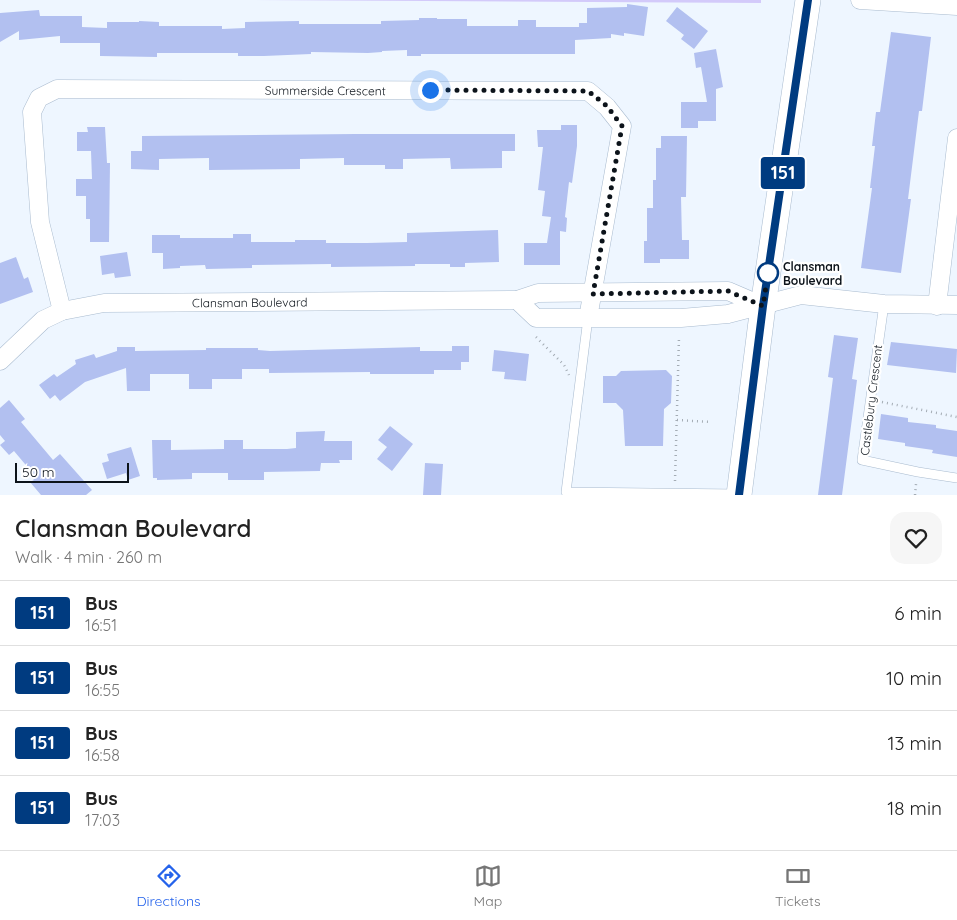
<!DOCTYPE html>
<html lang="en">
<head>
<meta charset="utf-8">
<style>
	:root { --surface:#fff; --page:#f6f6f6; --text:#222; --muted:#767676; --line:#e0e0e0; --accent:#2563eb }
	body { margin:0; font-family:Quicksand,sans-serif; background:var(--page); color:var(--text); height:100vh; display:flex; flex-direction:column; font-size:19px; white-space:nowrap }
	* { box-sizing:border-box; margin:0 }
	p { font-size:16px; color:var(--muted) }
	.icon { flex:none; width:28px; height:28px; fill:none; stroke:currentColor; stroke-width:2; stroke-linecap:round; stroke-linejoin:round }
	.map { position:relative; height:495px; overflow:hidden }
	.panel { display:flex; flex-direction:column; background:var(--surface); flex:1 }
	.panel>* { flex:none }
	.badge { padding:0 10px; border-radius:4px; font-size:18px; line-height:32px }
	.scale { position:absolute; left:15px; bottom:12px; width:114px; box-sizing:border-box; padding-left:5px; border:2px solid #0c131a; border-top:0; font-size:14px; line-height:18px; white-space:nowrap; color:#0c131a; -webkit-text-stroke:4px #fff; paint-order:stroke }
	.you { position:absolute; width:25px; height:25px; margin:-12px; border:4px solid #fff; border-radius:50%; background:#1a73e8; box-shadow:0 0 0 8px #1a73e833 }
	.map>.badge { position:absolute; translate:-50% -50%; box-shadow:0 0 0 2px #fff }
	.round { display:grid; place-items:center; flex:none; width:52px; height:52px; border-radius:15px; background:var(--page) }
	.summary { display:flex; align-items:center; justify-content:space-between; height:85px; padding:0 15px }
	h1 { font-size:24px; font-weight:600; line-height:38px }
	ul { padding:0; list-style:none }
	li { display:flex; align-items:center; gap:15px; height:65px; padding:0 15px; border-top:1px solid var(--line) }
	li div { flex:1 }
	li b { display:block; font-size:19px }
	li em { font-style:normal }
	li .badge { min-width:55px; font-weight:700; text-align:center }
	.menu { display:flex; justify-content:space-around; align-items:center; height:70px; border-top:1px solid var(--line); background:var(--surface); font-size:14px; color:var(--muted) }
	.menu a { display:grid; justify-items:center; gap:2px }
	.menu .on { color:var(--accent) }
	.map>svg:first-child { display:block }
	.green { fill:#d3cafa }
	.building { fill:#b2c0f0 }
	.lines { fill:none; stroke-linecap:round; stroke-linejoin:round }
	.service-casing { stroke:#a9bbcf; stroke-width:10 }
	.minor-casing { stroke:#a9bbcf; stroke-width:19 }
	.secondary-casing { stroke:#a9bbcf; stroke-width:26 }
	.path { stroke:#a4acb4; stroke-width:2.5; stroke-dasharray:1 4; stroke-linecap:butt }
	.service { stroke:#fff; stroke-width:9 }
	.minor { stroke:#fff; stroke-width:18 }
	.secondary { stroke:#fff; stroke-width:25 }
	.line-casing { stroke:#fff; stroke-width:11 }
	.line { stroke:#003b80; stroke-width:8 }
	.walk { stroke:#0c131a; stroke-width:5; stroke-dasharray:0 9 }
	.stop-dot { fill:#fff; stroke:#003b80; stroke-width:2.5 }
	.labels { text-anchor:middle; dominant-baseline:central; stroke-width:4.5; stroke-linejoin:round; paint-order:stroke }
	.street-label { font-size:12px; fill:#0c131a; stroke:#fff }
	.stop-label { font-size:12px; font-weight:bold; fill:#0c131a; stroke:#fff; text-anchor:start }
</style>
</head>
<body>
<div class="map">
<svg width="957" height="495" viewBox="0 0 957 495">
	<rect width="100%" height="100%" fill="#eef6ff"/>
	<polygon class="green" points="246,0 761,0 761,3"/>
	<g class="building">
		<polygon points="627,4 648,7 644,36 624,33 624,36 611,34 611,38 575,40 575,54 421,54 421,56 407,56 407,50 382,51 382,52 368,53 311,52 311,54 264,56 238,56 238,53 157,53 157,57 100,56 100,43 60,43 60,36 19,40 19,31 0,42 0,13 39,10 40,16 82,16 82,27 107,28 107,22 139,22 139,21 159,22 159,26 222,26 222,29 245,28 245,22 299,21 299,24 381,24 381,21 419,20 419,18 437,18 437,19 467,19 467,26 518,26 518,20 536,20 536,27 579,27 579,23 587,23 587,8 627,7"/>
		<polygon points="677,7 708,31 694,49 681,39 684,35 666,21"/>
		<polygon points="891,32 931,37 922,111 919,111 908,199 911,199 901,273 861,268 872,188 870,188 875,146 872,146 876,112 880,112"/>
		<polygon points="716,49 723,87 716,89 716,121 698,121 698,128 681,128 681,102 707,102 701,67 696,68 694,53"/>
		<polygon points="561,125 577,125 577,146 572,183 569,182 565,217 567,218 566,232 560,231 560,265 524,265 524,243 547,243 551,217 542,216 545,191 538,190 543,147 538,147 537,130 561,130"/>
		<polygon points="87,127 105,127 107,163 110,163 109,242 90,242 90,219 86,219 86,196 76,196 76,179 92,179 91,151 77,151 77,132 88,132"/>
		<polygon points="355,134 515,134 515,151 502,151 502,168 451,169 450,158 403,159 403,169 385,169 385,165 344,165 344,158 300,159 300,169 209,170 209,158 159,159 159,170 131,169 131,151 142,151 142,136"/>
		<polygon points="661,136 687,136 686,197 681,197 682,240 689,240 689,259 660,259 660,263 644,263 644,241 647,241 647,208 653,208 653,180 656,180 656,148 661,148"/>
		<polygon points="498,230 499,262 465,263 465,267 450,267 450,264 415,264 415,266 331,267 331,264 252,265 252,268 206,269 205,265 180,266 180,268 163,269 163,253 152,253 152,235 180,235 180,238 233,238 233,234 251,234 251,242 295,242 295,240 326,240 326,243 367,243 407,242 407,233"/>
		<polygon points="127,252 131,276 115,278 114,273 102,275 100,256"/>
		<polygon points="16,257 24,279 28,277 33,292 0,304 0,263"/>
		<polygon points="834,335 858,338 852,379 857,380 842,495 818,495 833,378 828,377"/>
		<polygon points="891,342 957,349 956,373 887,365"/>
		<polygon points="452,346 469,346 469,362 461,362 461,370 434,370 434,374 370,374 370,372 269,373 269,369 242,369 242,379 212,379 212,389 189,389 189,374 150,374 150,391 127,391 126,368 85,382 60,401 55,395 50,399 39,385 54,374 57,377 76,364 75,360 94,354 96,358 117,351 117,347 135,347 135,351 206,350 206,348 258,348 258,350 270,351 420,347 420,351 452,351"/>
		<polygon points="494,350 529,354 526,381 504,379 505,372 492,371"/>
		<polygon points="666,370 672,376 671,403 664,409 663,446 625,446 623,410 616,403 603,403 603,376 616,376 621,371"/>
		<polygon points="9,400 25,419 21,422 53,460 60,454 92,490 86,495 41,495 30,482 34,480 27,472 30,470 14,451 9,455 0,445 5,441 0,435 0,408"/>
		<polygon points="881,414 908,418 908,422 936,425 936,428 957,431 957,457 932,453 933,450 905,446 905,443 878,439"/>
		<polygon points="390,426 413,444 392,471 377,459 387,447 378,440"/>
		<polygon points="325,431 324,441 352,441 352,460 339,460 340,463 321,463 320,471 264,472 264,480 228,480 228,473 192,473 192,479 157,480 157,478 153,478 152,440 171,440 171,450 224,449 224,440 243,440 243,449 287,449 296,448 296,432"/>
		<polygon points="131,447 140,476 128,480 126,473 107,479 102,463 109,461 107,454"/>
		<polygon points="425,463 443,464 441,495 423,495"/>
	</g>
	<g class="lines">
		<g class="service-casing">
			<g id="service">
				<polyline points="884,304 862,460 918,472 957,478"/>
				<polyline points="588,318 566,492 738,494"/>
			</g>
		</g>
		<g class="minor-casing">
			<g id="minor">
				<polyline points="860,0 957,6"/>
				<polyline points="517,300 536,318 681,318 728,314 801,295 884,304 957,305"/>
				<polyline points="937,306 957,138"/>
				<path id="s1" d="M62 311 40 222 32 112 39 98 57 89 588 91 607 107 622 126 588 318"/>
				<path id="s2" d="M0 361 43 320 62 311 104 303 517 300 538 293 728 291 763 306"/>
			</g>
		</g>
		<g class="secondary-casing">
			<polyline id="secondary" points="739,495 763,306 808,0"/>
		</g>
		<g class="path">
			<polyline points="536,337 564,365 569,375"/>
			<polyline points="882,402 957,417"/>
			<polyline points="677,420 711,422"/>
			<polyline points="675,481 679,337"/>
			<polyline points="915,495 916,484"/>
		</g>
		<use href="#service" class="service"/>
		<use href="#minor" class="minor"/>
		<use href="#secondary" class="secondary"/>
	</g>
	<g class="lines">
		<g class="line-casing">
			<polyline id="line" points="739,495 763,306 808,0"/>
		</g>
		<use href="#line" class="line"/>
		<polyline class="walk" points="430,90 588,91 607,106 622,126 593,294 728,291 763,306 768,273"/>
	</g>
	<circle class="stop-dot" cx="768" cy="273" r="10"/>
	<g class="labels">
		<g class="street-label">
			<text stroke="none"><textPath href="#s1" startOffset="506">Summerside Crescent</textPath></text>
			<text stroke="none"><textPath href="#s2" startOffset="269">Clansman Boulevard</textPath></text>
			<text transform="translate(871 400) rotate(-83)">Castlebury Crescent</text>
		</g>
		<g class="stop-label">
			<text x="783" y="266">Clansman<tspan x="783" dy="14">Boulevard</tspan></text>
		</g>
	</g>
</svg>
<div class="scale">50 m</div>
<div class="you" style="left:430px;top:90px"></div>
<b class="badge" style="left:783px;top:173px;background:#003b80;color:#fff">151</b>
</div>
<section class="panel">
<div class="summary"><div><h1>Clansman Boulevard</h1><p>Walk · 4 min · 260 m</p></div><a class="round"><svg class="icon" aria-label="heart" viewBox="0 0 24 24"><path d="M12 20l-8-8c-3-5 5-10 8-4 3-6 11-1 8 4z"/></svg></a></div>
<ul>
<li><span class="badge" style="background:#003b80;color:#fff">151</span><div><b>Bus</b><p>16:51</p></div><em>6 min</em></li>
<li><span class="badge" style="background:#003b80;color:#fff">151</span><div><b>Bus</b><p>16:55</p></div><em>10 min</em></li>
<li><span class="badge" style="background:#003b80;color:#fff">151</span><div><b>Bus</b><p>16:58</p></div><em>13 min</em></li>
<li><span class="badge" style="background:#003b80;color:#fff">151</span><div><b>Bus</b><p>17:03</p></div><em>18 min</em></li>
</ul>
</section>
<nav class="menu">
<a class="on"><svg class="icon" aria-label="directions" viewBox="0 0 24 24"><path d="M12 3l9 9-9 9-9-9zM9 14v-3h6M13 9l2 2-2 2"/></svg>Directions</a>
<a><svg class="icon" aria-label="map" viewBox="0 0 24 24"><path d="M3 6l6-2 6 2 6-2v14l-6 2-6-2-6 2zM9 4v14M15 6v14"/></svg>Map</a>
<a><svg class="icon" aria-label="tickets" viewBox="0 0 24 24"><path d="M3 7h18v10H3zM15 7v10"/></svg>Tickets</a>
</nav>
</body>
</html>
